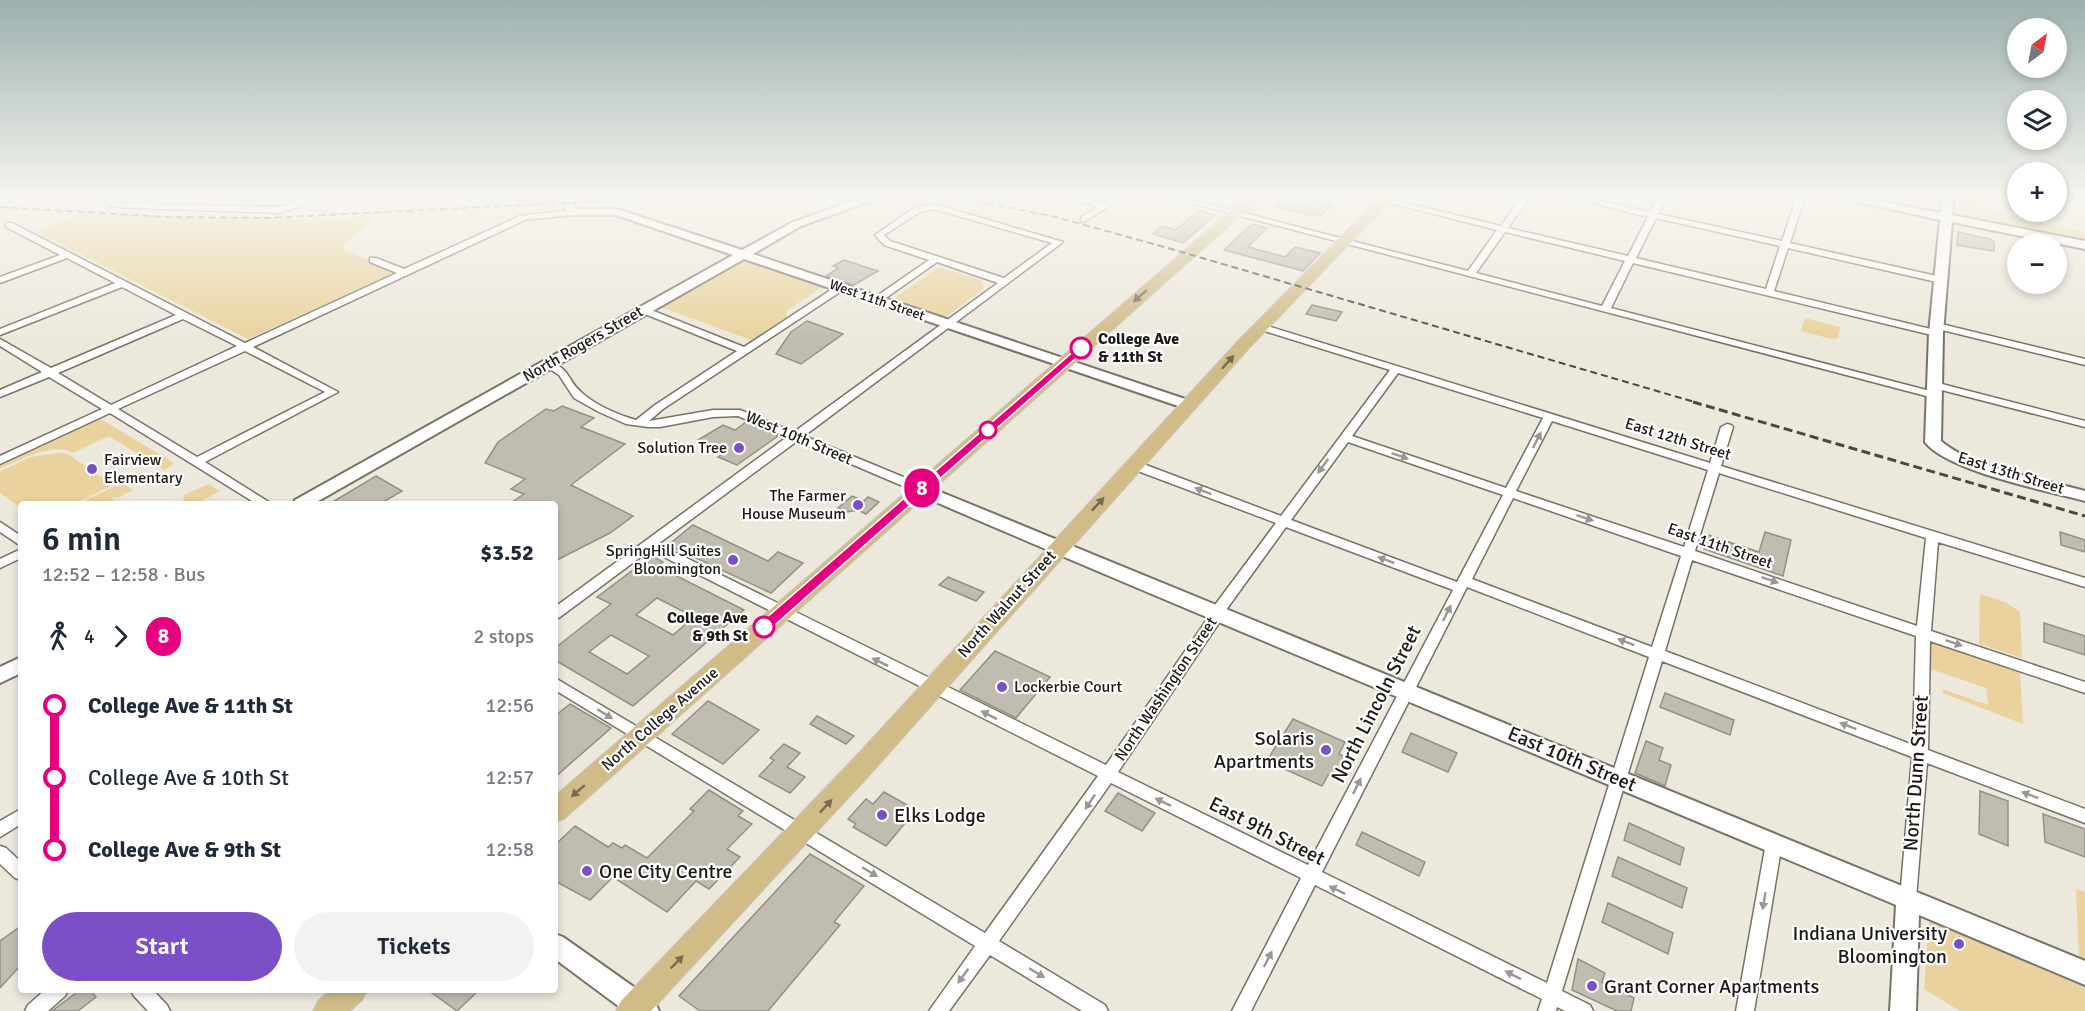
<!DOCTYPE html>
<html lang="en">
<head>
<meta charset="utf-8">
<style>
	:root { --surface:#fff; --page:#f2f2f3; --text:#1f2937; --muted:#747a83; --accent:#7b4fc7 }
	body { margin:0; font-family:Signika,sans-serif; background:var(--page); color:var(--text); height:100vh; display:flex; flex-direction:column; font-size:22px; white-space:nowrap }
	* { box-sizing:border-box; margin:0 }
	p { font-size:20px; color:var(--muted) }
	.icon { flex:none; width:33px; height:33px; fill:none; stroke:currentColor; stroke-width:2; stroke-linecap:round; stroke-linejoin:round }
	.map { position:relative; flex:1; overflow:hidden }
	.sheet { position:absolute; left:18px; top:501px; width:540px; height:492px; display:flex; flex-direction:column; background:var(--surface); border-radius:6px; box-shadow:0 3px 9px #0003 }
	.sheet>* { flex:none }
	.badge { padding:0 12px; border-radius:20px; font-size:21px; line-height:39px }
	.needle { width:39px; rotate:32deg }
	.tools { position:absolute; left:2007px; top:18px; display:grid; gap:12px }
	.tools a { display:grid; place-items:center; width:60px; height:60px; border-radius:50%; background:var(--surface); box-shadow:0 3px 9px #0003; font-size:30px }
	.map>.badge { position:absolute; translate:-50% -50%; box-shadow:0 0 0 3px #fff }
	.legs { display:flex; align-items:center; gap:9px; height:66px; padding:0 24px; font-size:20px }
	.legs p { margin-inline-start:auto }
	.head { display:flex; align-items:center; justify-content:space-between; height:102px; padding:0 24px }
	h1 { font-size:33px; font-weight:600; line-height:45px }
	.primary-button { display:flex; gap:12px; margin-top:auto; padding:12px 24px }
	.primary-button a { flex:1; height:69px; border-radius:36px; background:var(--accent); color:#fff; font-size:24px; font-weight:600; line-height:69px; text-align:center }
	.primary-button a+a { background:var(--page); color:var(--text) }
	ul { padding:0 24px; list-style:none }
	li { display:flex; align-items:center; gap:21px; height:72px; font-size:22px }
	li i { display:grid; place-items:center; width:9px; height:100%; margin:0 8px; background:currentColor }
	li i::after { content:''; width:15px; height:15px; margin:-8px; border:4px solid; border-radius:50%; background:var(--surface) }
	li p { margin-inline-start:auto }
	li:first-child i { background:linear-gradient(#0000 50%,currentColor 0) }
	li:last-child i { background:linear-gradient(currentColor 50%,#0000 0) }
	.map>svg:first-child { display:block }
	.green { fill:#e9d29d }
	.building { fill:#c1bcb0; stroke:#959085; stroke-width:1.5; fill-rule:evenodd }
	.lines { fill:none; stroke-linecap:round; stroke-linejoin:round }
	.street-casing { stroke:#777268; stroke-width:3 }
	.secondary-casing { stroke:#777268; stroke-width:4 }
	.primary-casing { stroke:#c9c8c7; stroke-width:2 }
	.street { fill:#fff; fill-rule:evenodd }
	.secondary { fill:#fff; fill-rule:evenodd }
	.primary { fill:#d1bc88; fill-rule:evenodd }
	.rail-far1 { stroke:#4b4842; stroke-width:2; stroke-dasharray:7 4; stroke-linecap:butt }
	.rail { stroke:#4b4842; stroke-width:3; stroke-dasharray:9 4.5; stroke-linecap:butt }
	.oneway { fill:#766b4f }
	.oneway2 { fill:#999896 }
	.line-1 { fill:#e6007e; stroke:#fff; stroke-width:1.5 }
	.stop-1-dot { fill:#fff; stroke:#e6007e; stroke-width:3 }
	.poi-dot { fill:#7b4fc7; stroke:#fff; stroke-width:2 }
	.labels { text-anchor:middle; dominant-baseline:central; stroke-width:4.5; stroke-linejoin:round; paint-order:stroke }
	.far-street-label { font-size:14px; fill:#1c1a16; stroke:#fff }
	.stop-label { font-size:16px; font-weight:bold; fill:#1c1a16; stroke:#fff; text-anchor:start }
	.street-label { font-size:16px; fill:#1c1a16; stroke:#fff }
	.poi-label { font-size:16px; fill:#1c1a16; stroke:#fff; text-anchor:end }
	.near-street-label { font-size:20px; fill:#1c1a16; stroke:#fff }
	.near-poi-label { font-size:20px; fill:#1c1a16; stroke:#fff; text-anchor:start }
</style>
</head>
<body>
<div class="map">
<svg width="2085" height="1011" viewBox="0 0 2085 1011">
	<rect width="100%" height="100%" fill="#ede8dc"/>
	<g class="green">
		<polygon points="1959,199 1976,199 1978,200 1974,201 1978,204 2011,216 2085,232 2085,243 1970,218 1959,212"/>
		<polygon points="83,213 265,220 376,216 341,248 398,272 248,339 35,231"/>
		<polygon points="743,260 822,287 787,311 787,317 751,340 661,307"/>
		<polygon points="939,267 981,280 984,288 949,315 942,317 891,300"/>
		<polygon points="1805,318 1840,327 1838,338 1832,339 1801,331"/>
		<path d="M99 418 174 463 164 470 109 436 73 453C56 441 17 461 0 469V465Z"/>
		<polygon points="57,453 68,454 113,485 74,504 68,502 63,504 21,504 21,508 0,493 0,471 31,457"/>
		<polygon points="124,484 133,490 117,498 110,496 115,500 106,504 82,502 115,486 118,487"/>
		<polygon points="209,484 220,491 196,504 183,504 184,495"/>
		<polygon points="1980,594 2005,602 2020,612 2022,658 1979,644"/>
		<polygon points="1928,641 2020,673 2023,724 1943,693 1942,689 1988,705 1986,688 1928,668"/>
		<polygon points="2076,889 2085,892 2085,961 2079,958"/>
		<polygon points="1929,919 2085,986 2085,1011 1960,1011 1924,989"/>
	</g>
	<g class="building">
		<polygon points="1282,199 1309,199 1332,205 1322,215 1314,216 1275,206"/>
		<polygon points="1199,210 1215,215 1183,243 1153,234 1162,226 1176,230"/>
		<polygon points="1252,224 1267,228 1248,247 1285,257 1295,247 1320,253 1303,271 1224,250"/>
		<polygon points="1958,232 1990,239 1994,242 1994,251 1957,245"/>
		<polygon points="844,260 878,271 854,285 826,276 838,268 833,266"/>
		<polygon points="1312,305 1342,312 1336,321 1306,314"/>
		<polygon points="807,321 843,334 801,364 776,354 791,332"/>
		<polygon points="562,406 594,418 581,427 625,444 571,485 633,516 610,533 555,561 555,504 509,504 524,494 511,489 525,479 485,463 498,442 546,409 554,411"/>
		<polygon points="746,422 778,436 737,465 718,457 725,452 698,440 723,425 735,430"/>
		<polygon points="376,476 402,491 380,504 329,504"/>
		<polygon points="852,496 864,501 868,497 879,502 866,514 858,510 847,512 838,508"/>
		<polygon points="693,525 768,561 778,552 803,563 771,593 668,545"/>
		<polygon points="1765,532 1791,540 1783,576 1704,549 1708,535 1759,552"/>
		<polygon points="2060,532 2085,540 2085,552 2061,545"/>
		<path d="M654 557 663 562 657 566 744 610 633 706 555 660V648L611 604 597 597 649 558ZM657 598 694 617 673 635 636 615ZM611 635 649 656 627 674 589 652Z"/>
		<polygon points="948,577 984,592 976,601 939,585"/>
		<polygon points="2044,623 2085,636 2085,655 2044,642"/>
		<polygon points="995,651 1050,677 1016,718 960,690"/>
		<polygon points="1665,693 1734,720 1730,735 1660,707"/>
		<polygon points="708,701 759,730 723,764 672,734"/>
		<polygon points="570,704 611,728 555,777 555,716"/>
		<polygon points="817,716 854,736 846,744 810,724"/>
		<polygon points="1293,719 1345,742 1339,754 1345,757 1333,778 1328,775 1322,786 1267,761 1277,744 1271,742 1277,733 1283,735"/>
		<polygon points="1411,733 1457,753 1448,772 1402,752"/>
		<polygon points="1646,741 1663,748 1659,760 1671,765 1665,786 1635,773"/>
		<polygon points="784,744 800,753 787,767 805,777 790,793 759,776 774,760 770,758"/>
		<polygon points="709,790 743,811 738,816 752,824 727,849 740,857 709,889 696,881 667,912 613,877 590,900 555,881 555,845 575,826 608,847 613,843 622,848 625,845 647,858 694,811 690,809"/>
		<polygon points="1980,791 2008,801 2008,846 1979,834"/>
		<polygon points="884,792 916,810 886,846 853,827 856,824 848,819 866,799 873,804"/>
		<polygon points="1118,793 1155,813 1142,831 1105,811"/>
		<polygon points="2043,814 2085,829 2085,857 2045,842"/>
		<polygon points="1629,823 1684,848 1680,865 1624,840"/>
		<polygon points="1362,832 1425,862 1419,876 1356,845"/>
		<polygon points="810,854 864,886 834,922 840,925 768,1011 700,1011 679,996"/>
		<polygon points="1618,857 1687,888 1682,908 1612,876"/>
		<polygon points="1608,903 1673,933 1668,954 1602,922"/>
		<polygon points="21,926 21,965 0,988 0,941"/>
		<polygon points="1578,959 1605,973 1602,982 1634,998 1631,1011 1617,1011 1572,990"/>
		<polygon points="80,990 90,990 96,997 78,1011 52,1011"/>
		<polygon points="428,990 479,990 457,1011"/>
	</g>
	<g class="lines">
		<g class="street-casing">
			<g id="street">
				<polygon points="108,199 116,199 117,203 279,207 293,203 298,199 307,199 299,207 279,213 116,207 108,205"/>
				<polygon points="1073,199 1087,199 1103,204 1110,199 1120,199 1084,222 1081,221 1081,217 1097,207"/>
				<path d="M1176 199H1190L1468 271 1497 230 1374 199H1389L1501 226 1520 199H1528L1508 228 1628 256 1648 217 1577 199H1593L1650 212 1657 199H1665L1658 214 1782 241 1796 199H1804L1790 243 1941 277 1946 280 1941 283 1788 248 1774 291 1939 331V335L1936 336 1633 263 1611 308 1938 393 1939 395 1934 398 1930 397ZM1656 218 1780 246 1766 289 1636 258ZM1505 232 1625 261 1602 306 1476 273Z"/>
				<path d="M934 204 1063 242 804 436 925 486 927 489 925 492H917L797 441 658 544 1106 765 1208 618 1215 605 1276 523 1130 468 1128 465 1130 462H1138L1281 516 1390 370 1258 329V325L1261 324 1710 463 1721 427 1727 424 1731 425 1733 427 1721 466 2085 578V587L1938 542 1931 631 2085 682V693L1930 641 1928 750 2085 809V823L1927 763 1916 899 1914 904 1908 907 1902 904 1900 899 1912 757 1662 661 1562 991 1590 1005 1593 1011H1565L1557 1007 1556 1011H1538L1542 999 1315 885 1251 1011H1232L1301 878 1111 783 999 941 1105 1005 1108 1011H1082L990 955 949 1011H929L975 946 555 690V678L985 933 1098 776 650 550 560 617 555 619V607L787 437 738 416 713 417 660 427H648L626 424 599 412 574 398 559 375 542 364 547 361C571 368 566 379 581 392 595 405 618 415 636 420L655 405 737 351 640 312V308H646L744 347 837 286H843V290L663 409 649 421 713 410H740L794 432 998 283 937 262 880 302H874V298L929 260 884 245 875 235 914 208ZM934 209 1052 243 1004 278 890 241 884 235 920 212ZM1398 373 1543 418 1506 488 1352 436ZM1552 421 1708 470 1684 547 1516 491ZM1348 442 1503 495 1457 582 1291 520ZM1719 473 1926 538 1917 626 1695 551ZM1513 498 1681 556 1652 647 1472 579ZM1286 527 1453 590 1308 865 1118 772 1219 623 1226 610ZM1692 560 1916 636 1913 745 1665 651ZM1467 587 1649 657 1547 983 1322 872Z"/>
				<path d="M569 210 572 211V215L525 220 253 347 338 392 205 462 272 504H257L110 413 0 464V456L102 409 49 377 0 397V390L42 372 0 346V339L51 368 176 315 122 287 0 335V329L115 283 67 258 0 283V277L60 255 6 227V223H12L245 343 397 273 370 262V258H376L404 269 520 216ZM183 319 237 346 111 405 58 373ZM245 351 325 392 197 457 118 409Z"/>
				<polygon points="1937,323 2085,359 2085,365 1934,328 1932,326"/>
				<polygon points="1934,382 2085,421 2085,427 1930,387 1929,385 1930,383"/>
				<polygon points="0,522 21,536 21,546 0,532"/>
				<polygon points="21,549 21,558 0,568 0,559"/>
				<polygon points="21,809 21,824 0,837 0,821"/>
				<polygon points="1774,836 1780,838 1782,843 1754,1011 1736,1011 1766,843 1768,838"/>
				<polygon points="0,846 6,848 21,862 21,880 15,878 0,864"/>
				<polygon points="45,990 68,990 65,996 48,1011 25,1011 28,1005"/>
				<polygon points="131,990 153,990 167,1005 170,1011 148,1011 134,996"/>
			</g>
		</g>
		<g class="secondary-casing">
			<g id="secondary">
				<polygon points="858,199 876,199 801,226 753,254 1194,402 1196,405 1194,408 1184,408 744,259 313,504 293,504 295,500 733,255 616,215 565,215 566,204 574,204 575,209 617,209 742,250 793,222"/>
				<path d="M1845 199H1869L1941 213 1942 199H1954L1952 215 2085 241V249L1952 222 1943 333 1941 441C1970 467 2046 480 2085 491V501C2048 491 1947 471 1925 442L1929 333 1940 220Z"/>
				<path d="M921 484 2085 961V985L1919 915 1916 1011H1890L1896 905C1569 767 1241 634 915 493L913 489Z"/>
				<polygon points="21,657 21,673 0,683 0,667"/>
				<polygon points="555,934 563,937 655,1002 659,1011 625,1011 555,959"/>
			</g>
		</g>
		<g class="primary-casing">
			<g id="primary">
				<polygon points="1244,199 1259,199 564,819 555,822 555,796"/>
				<polygon points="1378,199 1393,199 1250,347 875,769 651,1011 616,1011 621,1001 857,755 1238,341"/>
				<polygon points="330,990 367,990 362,1000 350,1011 313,1011 318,1001"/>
			</g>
		</g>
		<use href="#street" class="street"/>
		<use href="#secondary" class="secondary"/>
		<use href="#primary" class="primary"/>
		<g class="rail-far1">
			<polyline points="965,199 1052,216 1168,248 1698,403"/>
			<polyline points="0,207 167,217 269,218 640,199"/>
		</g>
		<polyline class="rail" points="1693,402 2085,516"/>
	</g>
	<defs><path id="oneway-solid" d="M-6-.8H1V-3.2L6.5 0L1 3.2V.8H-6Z" transform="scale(1.5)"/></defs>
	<g class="oneway">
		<use href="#oneway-solid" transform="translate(1140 296) rotate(139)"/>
		<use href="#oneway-solid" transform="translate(1228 362) rotate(-48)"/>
		<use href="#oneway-solid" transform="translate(1098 504) rotate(-47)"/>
		<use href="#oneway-solid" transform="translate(578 791) rotate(139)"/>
		<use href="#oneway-solid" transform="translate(826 806) rotate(-47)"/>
		<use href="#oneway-solid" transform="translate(677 962) rotate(-46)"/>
	</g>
	<g class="oneway2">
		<use href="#oneway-solid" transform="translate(1537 440) rotate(-63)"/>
		<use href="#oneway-solid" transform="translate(1400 456) rotate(19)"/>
		<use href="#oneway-solid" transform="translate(1323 466) rotate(126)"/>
		<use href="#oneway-solid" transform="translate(1203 491) rotate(-159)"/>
		<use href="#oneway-solid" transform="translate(1585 518) rotate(18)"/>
		<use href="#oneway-solid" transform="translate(1386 560) rotate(-159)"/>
		<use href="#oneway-solid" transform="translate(1770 580) rotate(19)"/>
		<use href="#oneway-solid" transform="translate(1447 613) rotate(-63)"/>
		<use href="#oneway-solid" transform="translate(1626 642) rotate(-159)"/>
		<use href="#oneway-solid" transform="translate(1954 643) rotate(19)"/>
		<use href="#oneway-solid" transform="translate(880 662) rotate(-154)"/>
		<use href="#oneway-solid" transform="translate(605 714) rotate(32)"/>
		<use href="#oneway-solid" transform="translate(989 715) rotate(-153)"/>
		<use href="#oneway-solid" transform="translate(1848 726) rotate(-159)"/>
		<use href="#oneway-solid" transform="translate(1357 786) rotate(-63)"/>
		<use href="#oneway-solid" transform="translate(2030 795) rotate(-159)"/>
		<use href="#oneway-solid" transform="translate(1090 802) rotate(124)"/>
		<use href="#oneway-solid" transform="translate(1163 802) rotate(-154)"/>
		<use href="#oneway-solid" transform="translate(870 872) rotate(31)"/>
		<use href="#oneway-solid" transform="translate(1337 890) rotate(-154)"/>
		<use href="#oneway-solid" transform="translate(1764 901) rotate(100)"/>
		<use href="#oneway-solid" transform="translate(1268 959) rotate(-63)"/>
		<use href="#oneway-solid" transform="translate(1037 973) rotate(31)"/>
		<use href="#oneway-solid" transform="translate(1513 975) rotate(-153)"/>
		<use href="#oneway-solid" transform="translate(963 976) rotate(126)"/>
	</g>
	<linearGradient id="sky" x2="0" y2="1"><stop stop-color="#9cb0ae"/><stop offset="0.58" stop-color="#f7f5ef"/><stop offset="1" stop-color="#f7f5ef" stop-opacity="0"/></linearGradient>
	<rect width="2085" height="341" fill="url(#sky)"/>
	<polygon class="line-1" points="1081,345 1086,348 1085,350 768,631 759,631 759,624"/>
	<g class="stop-1-dot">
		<circle cx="1081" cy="348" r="10"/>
		<circle cx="988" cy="430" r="8"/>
		<circle cx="764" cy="627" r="10"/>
	</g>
	<g class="poi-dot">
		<circle cx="739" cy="448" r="6"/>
		<circle cx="92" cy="469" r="6"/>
		<circle cx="858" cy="505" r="6"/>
		<circle cx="733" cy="560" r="6"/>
		<circle cx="1002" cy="687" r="6"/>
		<circle cx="1326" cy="750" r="6"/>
		<circle cx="882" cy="815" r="6"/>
		<circle cx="587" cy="871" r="6"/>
		<circle cx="1959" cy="944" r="6"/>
		<circle cx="1592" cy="986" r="6"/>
	</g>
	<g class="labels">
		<g class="far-street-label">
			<text transform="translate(877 300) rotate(19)">West 11th Street</text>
		</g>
		<g class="stop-label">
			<text x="1098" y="339">College Ave<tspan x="1098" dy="18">&amp; 11th St</tspan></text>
			<text x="748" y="618" text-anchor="end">College Ave<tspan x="748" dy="18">&amp; 9th St</tspan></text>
		</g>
		<g class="street-label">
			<text transform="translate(583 344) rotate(-30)">North Rogers Street</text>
			<text transform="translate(799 438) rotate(23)">West 10th Street</text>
			<text transform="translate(1678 439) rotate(17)">East 12th Street</text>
			<text transform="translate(2011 473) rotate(17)">East 13th Street</text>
			<text transform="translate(1720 546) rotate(19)">East 11th Street</text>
			<text transform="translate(1007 604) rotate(-48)">North Walnut Street</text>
			<text transform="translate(1166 689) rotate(-56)">North Washington Street</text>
			<text transform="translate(660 719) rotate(-41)">North College Avenue</text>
		</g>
		<g class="poi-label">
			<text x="727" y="448">Solution Tree</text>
			<text x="104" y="460" text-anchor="start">Fairview<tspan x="104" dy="18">Elementary</tspan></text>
			<text x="846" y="496">The Farmer<tspan x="846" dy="18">House Museum</tspan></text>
			<text x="721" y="551">SpringHill Suites<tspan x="721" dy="18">Bloomington</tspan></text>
			<text x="1014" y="687" text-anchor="start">Lockerbie Court</text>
		</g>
		<g class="near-street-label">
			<text transform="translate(1376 704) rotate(-63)">North Lincoln Street</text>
			<text transform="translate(1572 759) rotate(23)">East 10th Street</text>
			<text transform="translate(1916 773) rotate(-86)">North Dunn Street</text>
			<text transform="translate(1267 831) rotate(27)">East 9th Street</text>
		</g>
		<g class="near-poi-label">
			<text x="1314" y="738" text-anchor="end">Solaris<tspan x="1314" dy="23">Apartments</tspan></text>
			<text x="894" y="815">Elks Lodge</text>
			<text x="599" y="871">One City Centre</text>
			<text x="1947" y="933" text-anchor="end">Indiana University<tspan x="1947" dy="23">Bloomington</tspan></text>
			<text x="1604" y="986">Grant Corner Apartments</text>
		</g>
	</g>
</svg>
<div class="tools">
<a><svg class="needle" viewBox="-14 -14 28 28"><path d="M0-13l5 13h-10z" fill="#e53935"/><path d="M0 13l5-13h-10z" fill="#747a83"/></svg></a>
<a><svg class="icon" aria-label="layers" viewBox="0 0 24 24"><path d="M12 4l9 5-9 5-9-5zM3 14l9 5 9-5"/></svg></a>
<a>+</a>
<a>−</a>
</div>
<b class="badge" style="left:922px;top:488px;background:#e6007e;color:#fff">8</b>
<section class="sheet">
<div class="head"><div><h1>6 min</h1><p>12:52 – 12:58 · Bus</p></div><b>$3.52</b></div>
<div class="legs"><svg class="icon" aria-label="walk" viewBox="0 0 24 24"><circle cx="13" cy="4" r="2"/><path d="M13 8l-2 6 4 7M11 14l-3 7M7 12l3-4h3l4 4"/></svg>4<svg class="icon" aria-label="forward" viewBox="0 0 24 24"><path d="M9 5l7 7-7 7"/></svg><b class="badge" style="background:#e6007e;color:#fff">8</b><p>2 stops</p></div>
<ul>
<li><i style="color:#e6007e"></i><b>College Ave &amp; 11th St</b><p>12:56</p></li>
<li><i style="color:#e6007e"></i><span>College Ave &amp; 10th St</span><p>12:57</p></li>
<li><i style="color:#e6007e"></i><b>College Ave &amp; 9th St</b><p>12:58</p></li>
</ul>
<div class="primary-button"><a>Start</a><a>Tickets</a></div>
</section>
</div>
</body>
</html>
